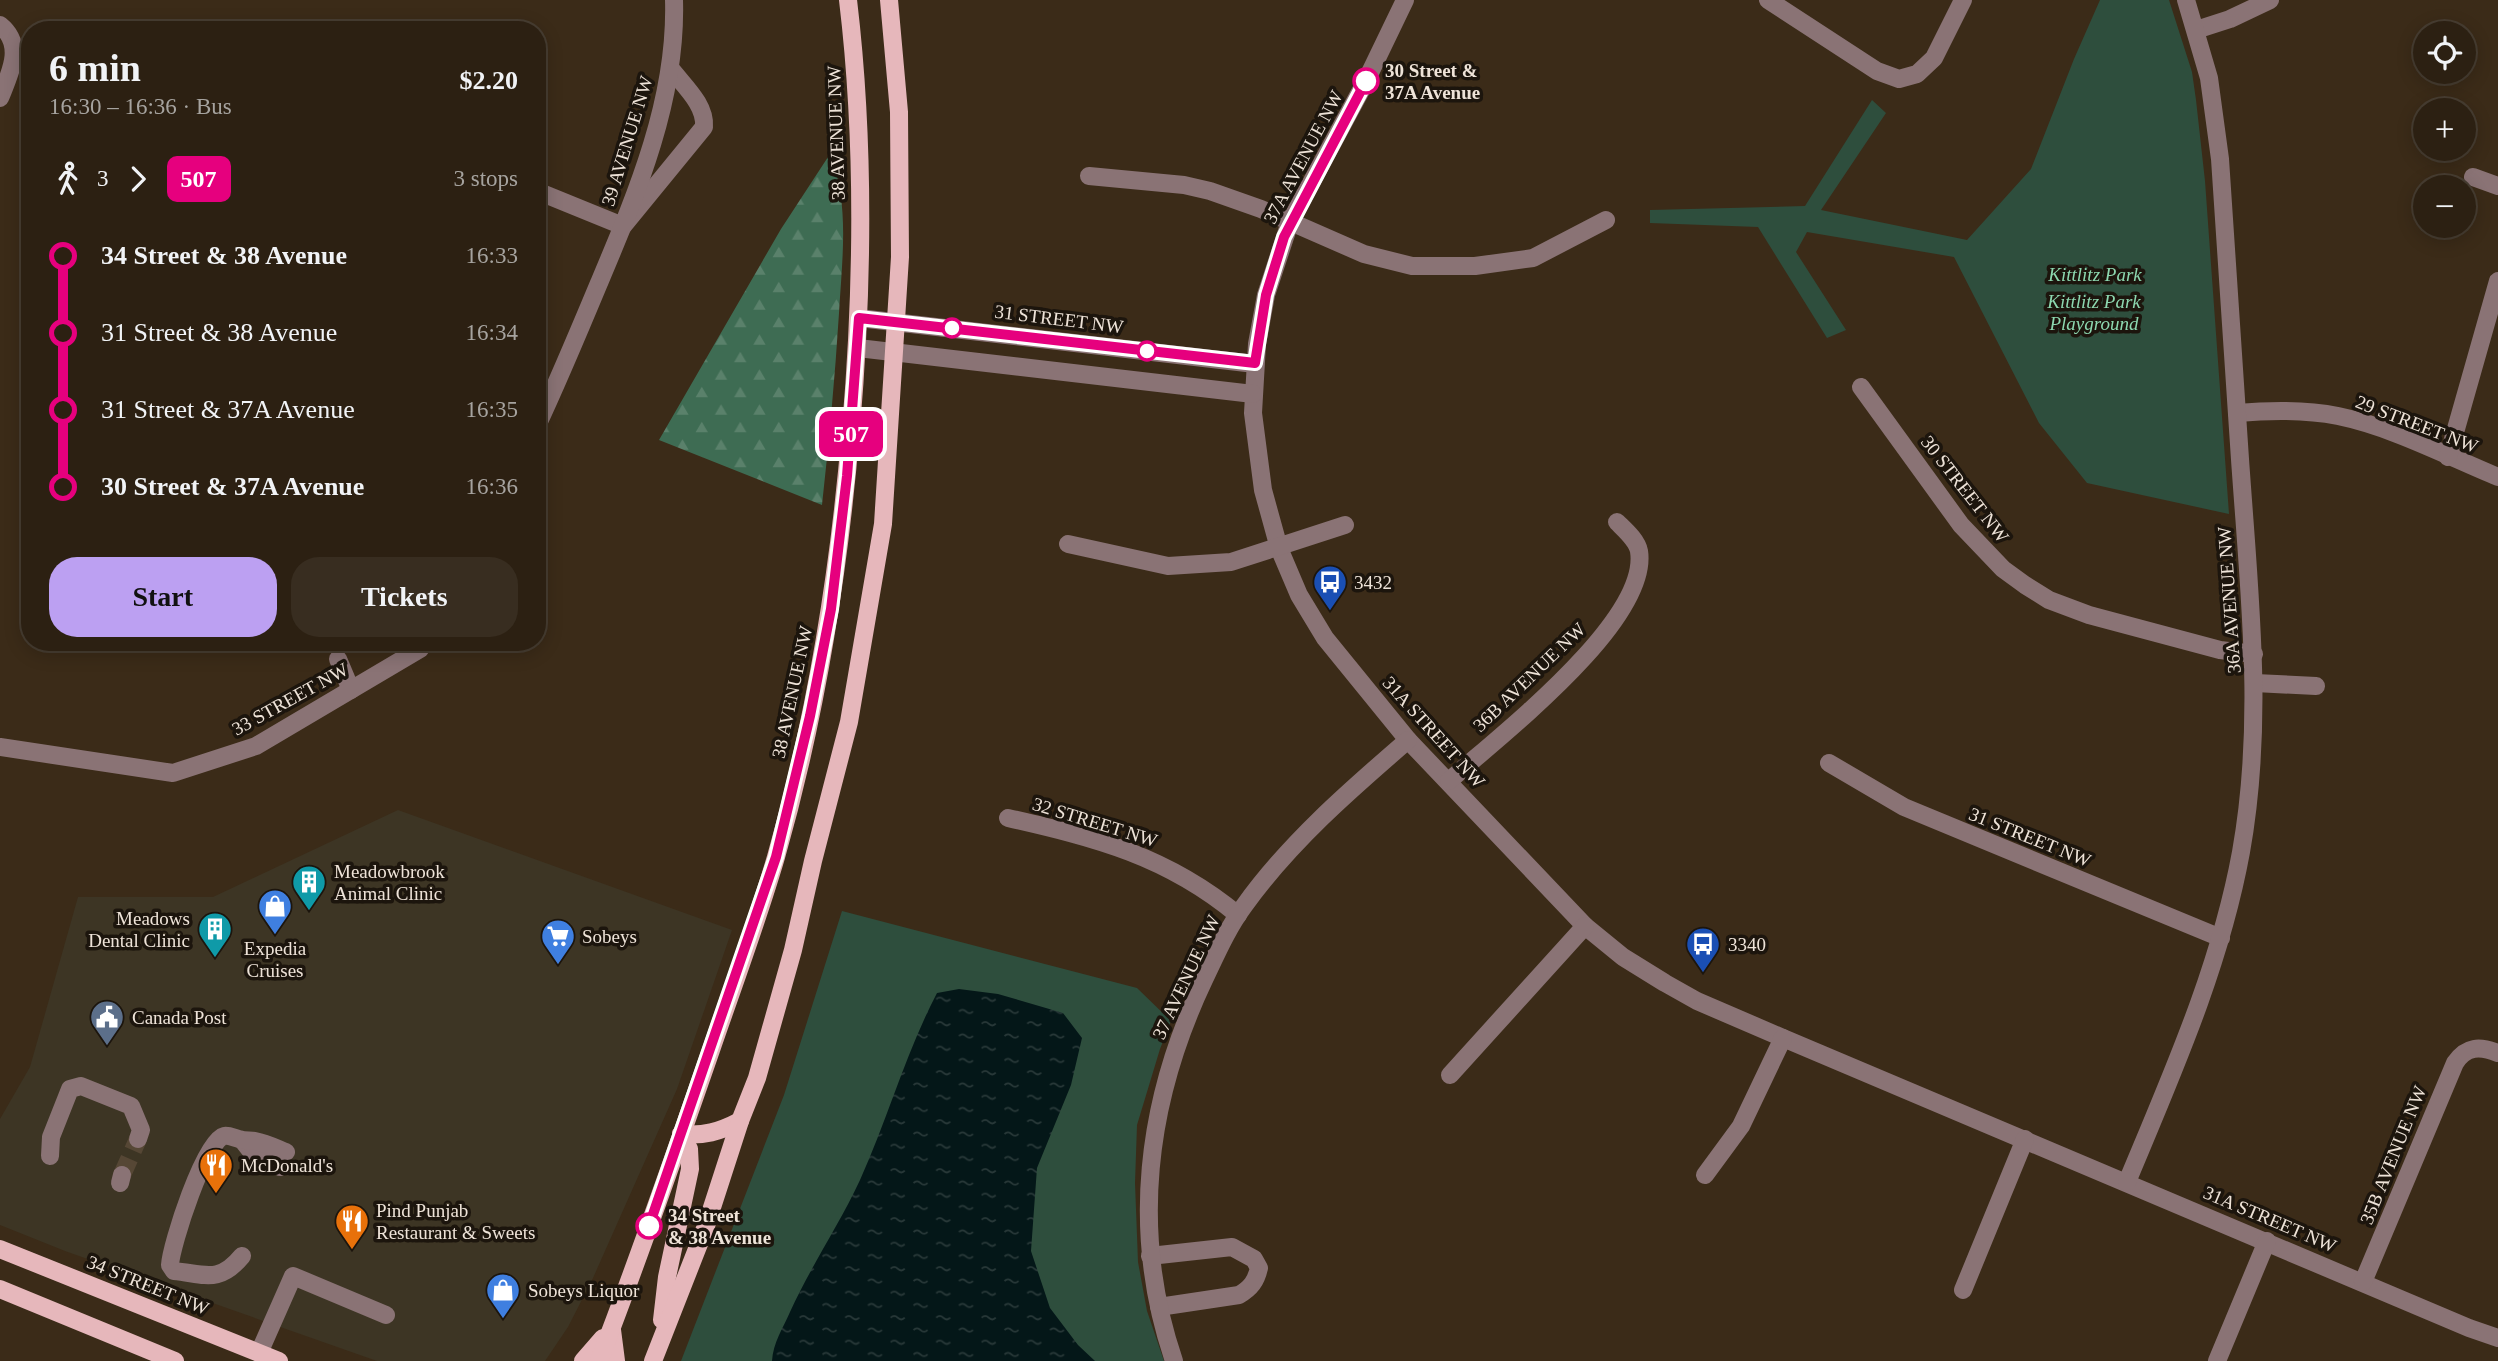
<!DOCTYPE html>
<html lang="en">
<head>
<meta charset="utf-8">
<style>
	:root { --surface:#2c2012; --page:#382d20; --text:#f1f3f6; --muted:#a6a39f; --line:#483e32; --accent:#bca0f2 }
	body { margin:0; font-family:Georgia,serif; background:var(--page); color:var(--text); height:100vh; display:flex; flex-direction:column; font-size:26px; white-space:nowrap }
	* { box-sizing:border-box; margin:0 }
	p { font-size:23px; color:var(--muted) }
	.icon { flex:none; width:38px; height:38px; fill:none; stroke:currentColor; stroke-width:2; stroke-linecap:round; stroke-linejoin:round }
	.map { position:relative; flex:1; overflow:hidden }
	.details { position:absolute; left:21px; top:21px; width:525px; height:630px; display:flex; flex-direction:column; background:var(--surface); border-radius:28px; box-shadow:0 4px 18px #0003,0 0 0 2px var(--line) }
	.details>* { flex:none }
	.badge { padding:0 14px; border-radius:10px; font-size:24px; line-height:46px }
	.buttons { position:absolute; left:2413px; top:21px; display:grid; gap:14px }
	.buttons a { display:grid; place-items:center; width:63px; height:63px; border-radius:50%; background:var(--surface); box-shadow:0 4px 18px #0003,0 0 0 2px var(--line); font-size:35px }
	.map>.badge { position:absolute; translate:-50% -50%; box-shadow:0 0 0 4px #fff }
	.legs { display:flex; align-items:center; gap:10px; height:77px; padding:0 28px; font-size:23px }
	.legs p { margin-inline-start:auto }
	.head { display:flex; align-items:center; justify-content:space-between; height:119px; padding:0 28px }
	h1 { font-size:38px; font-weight:600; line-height:52px }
	.cta { display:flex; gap:14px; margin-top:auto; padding:14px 28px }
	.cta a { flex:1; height:80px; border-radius:28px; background:var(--accent); color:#111; font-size:28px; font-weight:600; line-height:80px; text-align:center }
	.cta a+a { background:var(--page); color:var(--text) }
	ul { padding:0 28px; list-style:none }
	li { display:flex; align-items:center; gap:24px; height:77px; font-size:26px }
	li i { display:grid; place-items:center; width:10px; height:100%; margin:0 9px; background:currentColor }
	li i::after { content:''; width:18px; height:18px; margin:-9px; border:5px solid; border-radius:50%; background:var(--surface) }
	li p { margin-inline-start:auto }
	li:first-child i { background:linear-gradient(#0000 50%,currentColor 0) }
	li:last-child i { background:linear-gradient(currentColor 50%,#0000 0) }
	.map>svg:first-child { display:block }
	.commercial { fill:#3d3524 }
	.green { fill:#2e4e3d }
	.forest { fill:url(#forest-firs) }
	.water { fill:url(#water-ripples) }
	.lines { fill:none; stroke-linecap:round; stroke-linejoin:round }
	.minor-tunnel { stroke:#564735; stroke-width:18; stroke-dasharray:18 9; stroke-linecap:butt }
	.minor { stroke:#8a7375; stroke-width:18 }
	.major { stroke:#e6b7bb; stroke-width:18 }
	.line-1-casing { stroke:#fff; stroke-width:16 }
	.line-1 { stroke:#e6007e; stroke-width:10 }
	.stop-1-dot { fill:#fff; stroke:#e6007e; stroke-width:3.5 }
	.labels { text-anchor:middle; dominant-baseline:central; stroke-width:7; stroke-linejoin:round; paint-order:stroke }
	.stop-label { font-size:19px; font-weight:bold; fill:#eee3d8; stroke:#1c150d; text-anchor:start }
	.street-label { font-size:19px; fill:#eee3d8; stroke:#1c150d }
	.park-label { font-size:19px; font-style:italic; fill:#8dd8b0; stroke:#1c150d }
	.poi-label { font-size:19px; fill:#eee3d8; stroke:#1c150d; text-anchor:start }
</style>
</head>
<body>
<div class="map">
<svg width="2498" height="1361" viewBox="0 0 2498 1361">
	<defs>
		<pattern id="forest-firs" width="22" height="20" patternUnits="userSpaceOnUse" patternTransform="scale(1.75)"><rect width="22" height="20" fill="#3e6c53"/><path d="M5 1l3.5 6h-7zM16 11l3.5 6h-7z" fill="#5a816b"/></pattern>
		<pattern id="water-ripples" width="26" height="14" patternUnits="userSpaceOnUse" patternTransform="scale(1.75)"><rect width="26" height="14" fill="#041718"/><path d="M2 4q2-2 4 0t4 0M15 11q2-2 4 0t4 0" fill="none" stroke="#293939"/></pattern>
	</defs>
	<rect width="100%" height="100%" fill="#3b2b18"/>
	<polygon class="commercial" points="398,810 732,930 677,1089 593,1278 568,1327 545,1361 377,1361 65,1251 0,1225 0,1119 30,1067 78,897 213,897"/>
	<g class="green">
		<polygon points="2100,0 2169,0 2192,72 2196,100 2205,181 2229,514 2087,483 2039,423 1954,257 1807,232 1796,252 1846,330 1827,338 1758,227 1650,223 1650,210 1805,206 1872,100 1886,113 1821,210 1967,240 2031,169 2074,59"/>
		<polygon points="842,911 1137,988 1171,1021 1160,1049 1137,1125 1135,1183 1138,1262 1147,1311 1164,1361 681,1361 784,1095"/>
	</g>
	<path class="forest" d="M830 154C850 203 842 260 839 313 835 377 829 441 822 505L659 440 781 229Z"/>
	<path class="water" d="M959 989 998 994 1063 1013 1082 1038 1071 1085 1037 1168 1031 1251 1050 1308 1078 1345 1095 1361H772C773 1343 783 1328 790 1312 811 1266 839 1225 860 1180 888 1118 906 1052 937 993Z"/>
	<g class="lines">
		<polyline class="minor-tunnel" points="122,1175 138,1139"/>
		<g class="minor">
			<polyline points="1405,0 1366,81 1290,222 1266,295 1257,344 1253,413 1263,490 1279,548 1299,595 1325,638 1408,740 1585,926 1623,957 1665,983 1697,1001 1783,1038 2469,1328 2498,1338"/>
			<polyline points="1768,0 1877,71 1899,79 1917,74 1934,58 1963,0"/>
			<path d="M0 25C25 45 10 73 0 98"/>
			<polyline points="2196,30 2230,19 2270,0"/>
			<polyline points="1089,176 1184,185 1210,191 1261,209 1364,254 1412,266 1475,266 1533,258 1606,220"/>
			<polyline points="2473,177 2498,186"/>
			<path d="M537 191 623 226 704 127C706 105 684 86 671 69"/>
			<polyline points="859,318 1255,364"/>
			<polyline points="858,348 1253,394"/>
			<polyline points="1861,387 1961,525 2003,569 2025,585 2049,600 2089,615 2220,650 2254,654"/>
			<path d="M2237 413C2271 410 2304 409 2338 416 2392 427 2447 456 2498 477"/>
			<path d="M537 426C559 379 579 331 599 283 637 193 677 99 674 0"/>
			<polyline points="2448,457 2498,281"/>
			<polyline points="1068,544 1168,566 1231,562 1345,525"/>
			<polyline points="338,659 351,690"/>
			<polyline points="2255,683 2316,686"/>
			<polyline points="0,747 173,773 256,746 420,649 425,642"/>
			<polyline points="1829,763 1904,807 2221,938"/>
			<path d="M1449 781C1498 737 1650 621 1639 551 1637 540 1625 530 1617 522"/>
			<path d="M1008 818C1096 838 1167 856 1238 915"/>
			<polyline points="1450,1075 1585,926"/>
			<polyline points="243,1141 250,1150 280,1167"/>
			<polyline points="50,1156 51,1137 70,1089 81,1086 131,1106 141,1130 138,1139"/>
			<polyline points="1705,1175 1741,1126 1783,1038"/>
			<path d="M2127 1182C2172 1074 2220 967 2241 852 2263 729 2251 610 2242 487 2234 378 2227 269 2220 159L2209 78 2186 0"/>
			<polyline points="120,1183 122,1175"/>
			<path d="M242 1256C219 1284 205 1274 174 1271L170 1265C171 1245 205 1140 224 1136 229 1135 234 1138 239 1139 245 1141 250 1140 255 1141 266 1143 276 1148 286 1152"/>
			<path d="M1150 1256 1232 1247 1254 1259 1259 1268C1256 1281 1251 1288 1239 1295L1159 1307"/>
			<path d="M2363 1282 2455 1063C2466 1046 2480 1046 2498 1053"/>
			<polyline points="1963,1290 2025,1139"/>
			<polyline points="259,1353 293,1276 386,1315"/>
			<path d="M1174 1361C1130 1232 1146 1102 1204 980 1216 955 1227 929 1244 906 1289 843 1350 790 1408 740"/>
			<polyline points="2217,1361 2267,1241"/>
		</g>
		<g class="major">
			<path d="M681 1134C704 1136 719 1132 740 1121"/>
			<polyline points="0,1249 279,1361"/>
			<polyline points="0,1289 175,1361"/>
			<polyline points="662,1320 667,1277 690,1169 689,1149 681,1134"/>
			<polyline points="612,1330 616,1361"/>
			<polyline points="583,1361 603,1338"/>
			<path d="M599 1361C639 1258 675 1154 711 1050 733 986 757 922 776 857 816 717 839 573 851 428 863 286 865 142 848 0"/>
			<polyline points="653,1361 706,1226 740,1121 757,1078 793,950 813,861 849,722 883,524 900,257 899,112 889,0"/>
		</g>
	</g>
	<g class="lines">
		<g class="line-1-casing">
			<polyline id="line-1" points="649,1226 776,857 810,716 831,609 847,476 859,318 1255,363 1266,295 1284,237 1366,81"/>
		</g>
		<use href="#line-1" class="line-1"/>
	</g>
	<defs>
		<g id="bus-pin" transform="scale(1.75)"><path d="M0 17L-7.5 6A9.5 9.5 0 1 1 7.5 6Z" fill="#1a4fb4" stroke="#1c150d"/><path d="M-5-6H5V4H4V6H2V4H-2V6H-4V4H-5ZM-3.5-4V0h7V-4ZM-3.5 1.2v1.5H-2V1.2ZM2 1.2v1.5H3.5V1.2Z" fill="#fff"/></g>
		<g id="building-pin" transform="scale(1.75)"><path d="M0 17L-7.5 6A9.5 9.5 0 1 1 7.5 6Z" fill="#0f9aa8" stroke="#1c150d"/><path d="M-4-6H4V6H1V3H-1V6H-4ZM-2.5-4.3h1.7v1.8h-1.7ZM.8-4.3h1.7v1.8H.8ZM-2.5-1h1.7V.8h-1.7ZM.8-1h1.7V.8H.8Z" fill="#fff"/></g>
		<g id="shop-pin" transform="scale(1.75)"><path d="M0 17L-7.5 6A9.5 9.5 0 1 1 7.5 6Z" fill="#3f7fe0" stroke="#1c150d"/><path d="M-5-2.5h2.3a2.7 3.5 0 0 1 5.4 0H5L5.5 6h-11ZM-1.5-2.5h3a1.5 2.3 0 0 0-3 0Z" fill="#fff"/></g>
		<g id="supermarket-pin" transform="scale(1.75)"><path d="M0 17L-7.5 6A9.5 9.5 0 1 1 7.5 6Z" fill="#3f7fe0" stroke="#1c150d"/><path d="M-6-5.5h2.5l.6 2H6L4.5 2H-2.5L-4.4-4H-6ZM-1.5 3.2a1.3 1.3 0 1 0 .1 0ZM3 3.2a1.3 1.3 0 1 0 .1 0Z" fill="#fff"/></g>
		<g id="civic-pin" transform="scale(1.75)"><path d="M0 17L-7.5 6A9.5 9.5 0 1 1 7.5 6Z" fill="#5c6f8a" stroke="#1c150d"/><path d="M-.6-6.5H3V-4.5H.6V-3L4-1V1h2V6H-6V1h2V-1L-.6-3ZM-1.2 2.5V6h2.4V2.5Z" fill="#fff"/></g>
		<g id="restaurant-pin" transform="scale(1.75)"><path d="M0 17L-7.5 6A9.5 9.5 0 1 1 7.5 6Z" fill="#e8710a" stroke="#1c150d"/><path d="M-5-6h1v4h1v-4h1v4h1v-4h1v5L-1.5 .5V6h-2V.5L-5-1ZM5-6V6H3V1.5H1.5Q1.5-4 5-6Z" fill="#fff"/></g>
	</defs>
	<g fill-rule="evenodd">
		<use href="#bus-pin" x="1330" y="582"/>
		<use href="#building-pin" x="309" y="882"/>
		<use href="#shop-pin" x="275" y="906"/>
		<use href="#building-pin" x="215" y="929"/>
		<use href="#supermarket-pin" x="558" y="936"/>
		<use href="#bus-pin" x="1703" y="944"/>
		<use href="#civic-pin" x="107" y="1017"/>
		<use href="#restaurant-pin" x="216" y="1165"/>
		<use href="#restaurant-pin" x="352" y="1221"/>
		<use href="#shop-pin" x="503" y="1290"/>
	</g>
	<g class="stop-1-dot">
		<circle cx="1366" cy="81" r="12"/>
		<circle cx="952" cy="328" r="9"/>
		<circle cx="1147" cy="351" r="9"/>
		<circle cx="649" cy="1226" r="12"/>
	</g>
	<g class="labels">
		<g class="stop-label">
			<text x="1385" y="70">30 Street &amp;<tspan x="1385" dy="22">37A Avenue</tspan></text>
			<text x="668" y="1215">34 Street<tspan x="668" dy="22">&amp; 38 Avenue</tspan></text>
		</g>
		<g class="street-label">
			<text transform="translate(836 133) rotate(-92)">38 AVENUE NW</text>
			<text transform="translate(627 141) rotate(-73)">39 AVENUE NW</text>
			<text transform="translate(1303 157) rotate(-62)">37A AVENUE NW</text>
			<text transform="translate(1059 319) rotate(7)">31 STREET NW</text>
			<text transform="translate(2417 424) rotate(21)">29 STREET NW</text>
			<text transform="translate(1965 489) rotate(52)">30 STREET NW</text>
			<text transform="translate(2229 600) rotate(-94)">36A AVENUE NW</text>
			<text transform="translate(1529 677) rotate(-44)">36B AVENUE NW</text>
			<text transform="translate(792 692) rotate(-78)">38 AVENUE NW</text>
			<text transform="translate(290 699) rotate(-29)">33 STREET NW</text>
			<text transform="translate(1434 732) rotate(48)">31A STREET NW</text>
			<text transform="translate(1095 822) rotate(17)">32 STREET NW</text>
			<text transform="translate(2030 837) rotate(22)">31 STREET NW</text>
			<text transform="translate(1186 977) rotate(-65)">37 AVENUE NW</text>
			<text transform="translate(2393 1155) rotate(-68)">35B AVENUE NW</text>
			<text transform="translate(2270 1219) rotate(23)">31A STREET NW</text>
			<text transform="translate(148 1285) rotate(22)">34 STREET NW</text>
		</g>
		<g class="park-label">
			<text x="2095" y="274">Kittlitz Park</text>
			<text x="2094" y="301">Kittlitz Park<tspan x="2094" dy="22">Playground</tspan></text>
		</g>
		<g class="poi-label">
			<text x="1354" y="582">3432</text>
			<text x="334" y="871">Meadowbrook<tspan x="334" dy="22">Animal Clinic</tspan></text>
			<text x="190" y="918" text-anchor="end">Meadows<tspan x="190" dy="22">Dental Clinic</tspan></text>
			<text x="582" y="936">Sobeys</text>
			<text x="1728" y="944">3340</text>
			<text x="275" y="948" text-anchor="middle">Expedia<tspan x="275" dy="22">Cruises</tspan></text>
			<text x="132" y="1017">Canada Post</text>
			<text x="241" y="1165">McDonald's</text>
			<text x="376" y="1210">Pind Punjab<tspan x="376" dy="22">Restaurant &amp; Sweets</tspan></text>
			<text x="528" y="1290">Sobeys Liquor</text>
		</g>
	</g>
</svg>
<div class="buttons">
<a><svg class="icon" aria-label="locate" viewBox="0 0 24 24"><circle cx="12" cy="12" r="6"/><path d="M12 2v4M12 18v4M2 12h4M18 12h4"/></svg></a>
<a>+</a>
<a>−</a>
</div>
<b class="badge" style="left:851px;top:434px;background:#e6007e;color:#fff">507</b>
<section class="details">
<div class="head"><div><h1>6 min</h1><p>16:30 – 16:36 · Bus</p></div><b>$2.20</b></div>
<div class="legs"><svg class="icon" aria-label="walk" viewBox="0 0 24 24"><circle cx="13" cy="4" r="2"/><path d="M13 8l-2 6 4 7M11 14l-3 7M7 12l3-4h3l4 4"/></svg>3<svg class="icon" aria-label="forward" viewBox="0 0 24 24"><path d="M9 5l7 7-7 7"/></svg><b class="badge" style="background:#e6007e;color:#fff">507</b><p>3 stops</p></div>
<ul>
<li><i style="color:#e6007e"></i><b>34 Street &amp; 38 Avenue</b><p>16:33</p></li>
<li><i style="color:#e6007e"></i><span>31 Street &amp; 38 Avenue</span><p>16:34</p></li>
<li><i style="color:#e6007e"></i><span>31 Street &amp; 37A Avenue</span><p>16:35</p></li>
<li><i style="color:#e6007e"></i><b>30 Street &amp; 37A Avenue</b><p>16:36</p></li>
</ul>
<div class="cta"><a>Start</a><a>Tickets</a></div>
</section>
</div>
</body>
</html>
